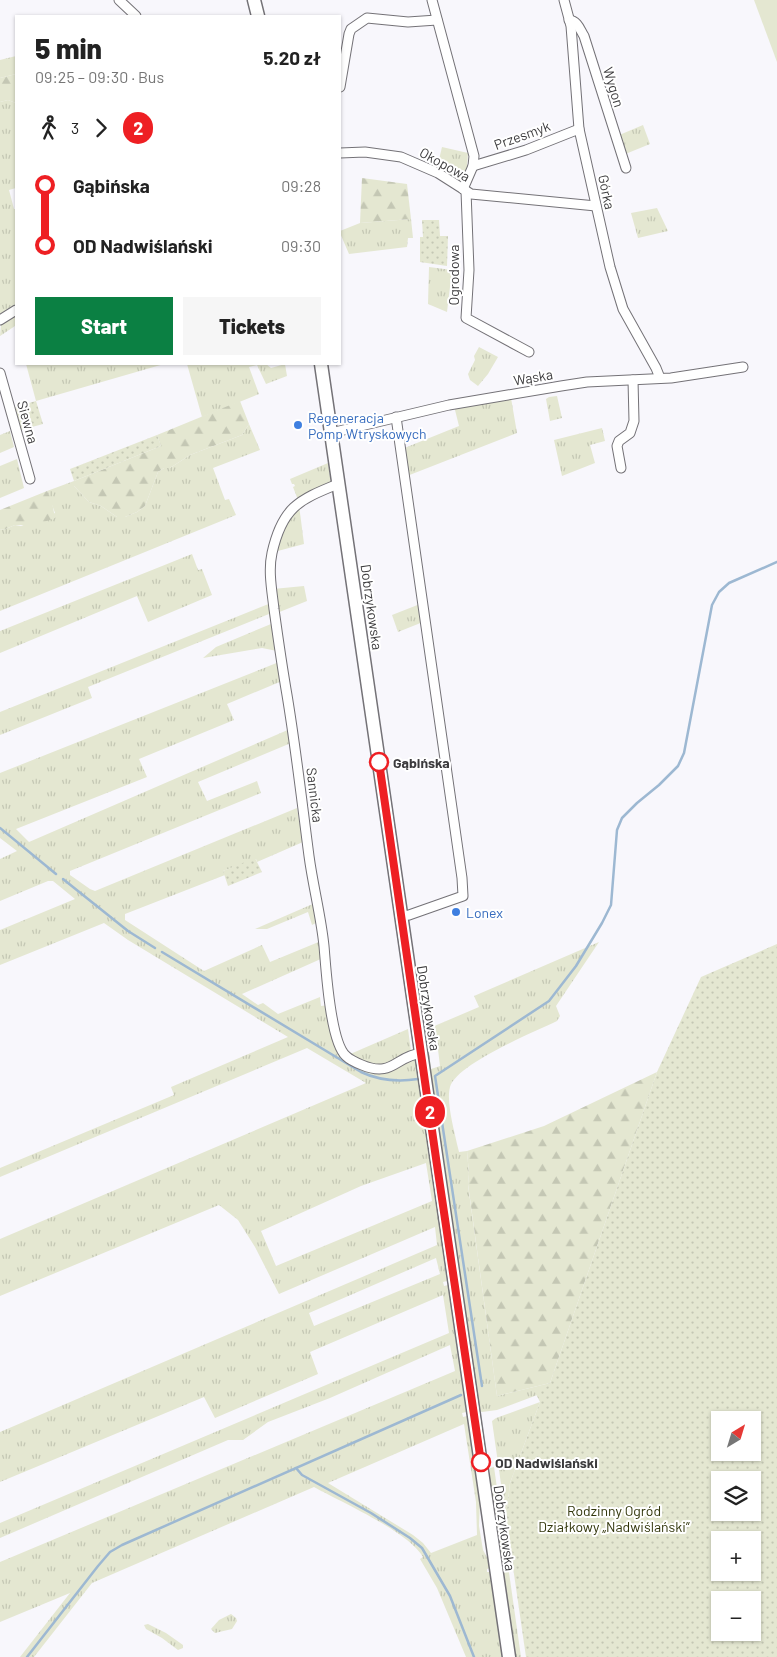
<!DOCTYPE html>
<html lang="en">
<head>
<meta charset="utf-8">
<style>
	:root { --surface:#fff; --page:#f6f6f6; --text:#222; --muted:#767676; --accent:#0b8043 }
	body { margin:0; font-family:Barlow,sans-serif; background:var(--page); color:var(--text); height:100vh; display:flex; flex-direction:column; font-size:19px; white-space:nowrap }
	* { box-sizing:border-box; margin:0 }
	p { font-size:16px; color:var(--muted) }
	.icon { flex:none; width:28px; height:28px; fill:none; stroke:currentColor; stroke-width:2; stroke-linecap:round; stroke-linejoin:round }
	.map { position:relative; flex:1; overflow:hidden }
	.side { position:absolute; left:15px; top:15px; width:326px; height:350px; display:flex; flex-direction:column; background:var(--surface); border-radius:0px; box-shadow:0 1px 4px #0004 }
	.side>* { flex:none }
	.badge { padding:0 10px; border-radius:16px; font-size:18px; line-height:32px }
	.needle { width:32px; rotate:38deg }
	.fabs { position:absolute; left:711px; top:1411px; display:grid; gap:10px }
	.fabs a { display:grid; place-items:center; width:50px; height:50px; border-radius:0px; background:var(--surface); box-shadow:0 1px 4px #0004; font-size:25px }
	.map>.badge { position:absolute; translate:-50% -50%; box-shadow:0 0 0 2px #fff }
	.legs { display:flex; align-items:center; gap:8px; height:55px; padding:0 20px; font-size:16px }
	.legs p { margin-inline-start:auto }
	.headline { display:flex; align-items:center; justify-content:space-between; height:85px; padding:0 20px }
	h1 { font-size:28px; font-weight:800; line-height:38px }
	.cta { display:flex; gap:10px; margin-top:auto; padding:10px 20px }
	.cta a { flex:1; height:58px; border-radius:0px; background:var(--accent); color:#fff; font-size:20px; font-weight:800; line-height:58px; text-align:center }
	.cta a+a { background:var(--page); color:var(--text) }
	ul { padding:0 20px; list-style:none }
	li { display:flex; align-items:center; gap:18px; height:60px; font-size:19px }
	li i { display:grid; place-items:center; width:8px; height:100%; margin:0 6px; background:currentColor }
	li i::after { content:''; width:12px; height:12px; margin:-6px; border:4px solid; border-radius:50%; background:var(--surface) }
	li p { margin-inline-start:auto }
	li:first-child i { background:linear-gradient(#0000 50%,currentColor 0) }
	li:last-child i { background:linear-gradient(currentColor 50%,#0000 0) }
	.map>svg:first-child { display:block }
	.grass { fill:url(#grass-tufts); fill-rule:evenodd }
	.forest { fill:url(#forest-firs) }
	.park { fill:#e4e7d1 }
	.garden { fill:url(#garden-dots); fill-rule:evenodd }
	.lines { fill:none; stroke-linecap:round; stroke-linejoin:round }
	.stream { stroke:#9db8d2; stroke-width:2.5 }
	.street-casing { stroke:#747277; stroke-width:11 }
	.secondary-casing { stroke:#747277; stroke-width:15 }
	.street { stroke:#fff; stroke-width:9 }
	.secondary { stroke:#fff; stroke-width:12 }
	.line-1-casing { stroke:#fff; stroke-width:11 }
	.line-1 { stroke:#ee1f23; stroke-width:8 }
	.shop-dot { fill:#3f7fe0; stroke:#fff; stroke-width:2 }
	.stop-1-dot { fill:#fff; stroke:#ee1f23; stroke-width:2.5 }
	.labels { text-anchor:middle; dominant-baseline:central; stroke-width:4; stroke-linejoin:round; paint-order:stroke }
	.street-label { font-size:14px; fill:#3c3b3d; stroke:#fff }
	.shop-label { font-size:14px; fill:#366cbe; stroke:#fff; text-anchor:start }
	.stop-label { font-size:14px; font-weight:bold; fill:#3c3b3d; stroke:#fff; text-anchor:start }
	.park-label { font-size:14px; fill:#32360b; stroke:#fff }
</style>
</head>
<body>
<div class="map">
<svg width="777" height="1657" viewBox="0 0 777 1657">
	<defs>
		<pattern id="grass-tufts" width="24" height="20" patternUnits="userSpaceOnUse" patternTransform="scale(1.25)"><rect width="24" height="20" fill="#e4e7d1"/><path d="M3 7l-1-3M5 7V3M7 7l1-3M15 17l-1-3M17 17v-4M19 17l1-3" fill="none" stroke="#c4c7b4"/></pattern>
		<pattern id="forest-firs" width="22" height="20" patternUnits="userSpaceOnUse" patternTransform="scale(1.25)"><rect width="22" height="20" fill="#e4e7d1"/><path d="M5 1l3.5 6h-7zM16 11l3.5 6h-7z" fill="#c4c7b4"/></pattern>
		<pattern id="garden-dots" width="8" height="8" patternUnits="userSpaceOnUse" patternTransform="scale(1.25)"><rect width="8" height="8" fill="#e4e7d1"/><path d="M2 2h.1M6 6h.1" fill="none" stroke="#c4c7b4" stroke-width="1.8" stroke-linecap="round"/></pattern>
	</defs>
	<rect width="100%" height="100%" fill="#f8f7fc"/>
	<g class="grass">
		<polygon points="16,56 16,74 0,78 0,60"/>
		<polygon points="8,100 16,103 16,188 9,190 14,209 16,209 16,304 0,314 0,102"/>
		<polygon points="643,125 650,144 623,155 617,136"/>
		<polygon points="442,147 468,153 467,167 461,181 437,168"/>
		<polygon points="657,208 668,231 638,238 631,213"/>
		<polygon points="411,219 413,238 408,238 407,247 349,254 340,233 340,231 360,223"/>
		<polygon points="429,267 452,270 447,312 428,304"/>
		<polygon points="16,314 16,329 15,326 0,336 1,324"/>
		<polygon points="479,347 498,357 488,374 478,386 470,380 468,374 475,360 474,356"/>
		<polygon points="26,364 164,364 36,401"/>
		<polygon points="187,364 266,364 271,368 285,364 287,376 266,384 257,365 249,367 259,394 202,417"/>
		<polygon points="557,396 562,418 550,421 546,399 549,397"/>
		<polygon points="511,398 517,433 407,476 402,449 459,426 454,406"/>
		<polygon points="249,424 260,450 213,468 225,500 229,499 236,515 0,611 0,529 3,530 15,525 21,526 55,513 47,491 74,481 74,486 89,502 101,506 117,517 125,517 137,512 145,506 158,472 164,468 170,468 190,455 242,435"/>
		<polygon points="602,428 605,441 590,445 595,463 562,476 554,440"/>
		<polygon points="10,431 14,447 0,453 0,435"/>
		<polygon points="17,459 24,488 0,498 0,466"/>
		<polygon points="328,463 331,484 298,500 293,487 295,486 294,484 292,484 290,479"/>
		<polygon points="299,505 304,544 274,552 277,538"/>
		<polygon points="192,554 198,570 202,569 212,595 148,622 137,596 0,653 0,631"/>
		<polygon points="304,586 307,601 277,613 273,589"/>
		<polygon points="271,603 277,651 262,648 203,658 216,647 271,624 269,614 88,687 92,698 0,735 0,712"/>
		<polygon points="420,604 423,622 398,632 392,615"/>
		<path d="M279 662 282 681 227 704 234 720 139 759 147 777 16 829 29 842 290 729 291 743 198 782 207 801 257 781 261 793 70 871V875L90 889 95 891 297 808 303 842 257 862 256 859 223 871 225 875 125 914V920L204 971 262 945 270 962 321 941 323 958 242 994 258 1005 263 1003 278 1014 320 997 321 1006 329 1005 338 1050 365 1068 416 1059 423 1113 419 1114 420 1118H424L447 1281 443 1282 444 1286 448 1285 466 1412 462 1413 463 1417 467 1416 469 1426 480 1500 479 1526 483 1550 490 1563V1568L487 1569V1572H491L503 1657H466L437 1588 420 1559 423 1557C409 1532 341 1502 314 1487L92 1583 34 1657H20L70 1593 0 1622V1562L455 1371 450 1345 330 1398 268 1422 243 1440H228L0 1538V1523L449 1333 443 1295 310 1352 318 1374 215 1418 204 1397 0 1482V1432L437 1245 435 1227 279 1294 255 1247 238 1220 219 1205 0 1296V1239L366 1083 307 1048 0 1177V1168L174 1095 171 1087 288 1037 128 940 104 923 0 965V930L75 899 53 881H48L0 901V859L17 851 0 838V773ZM426 1163 432 1201 276 1266 261 1231 361 1186ZM436 1258 440 1274 314 1326 309 1313ZM464 1424 476 1502 477 1535 431 1553 423 1543 413 1535 328 1483Z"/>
		<polygon points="315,903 318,922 312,925 308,912 267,929 255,929"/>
		<path d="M599 942 556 1006 560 1016 557 1021C534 1032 456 1064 450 1087 446 1102 454 1129 457 1144L459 1152 467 1151 469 1174 468 1185 497 1396 550 1383 548 1391 497 1410 482 1412 479 1411 427 1056 429 1052 431 1069 440 1066 437 1041 425 1045 424 1041 426 1037 425 1030 479 1007 474 996Z"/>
		<polygon points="408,1029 411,1051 391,1063 378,1067 348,1055"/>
		<polygon points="540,1402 510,1483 506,1519 492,1421 496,1418"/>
		<polygon points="494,1467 521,1657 513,1657 490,1500 490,1468"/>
		<polygon points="231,1614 236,1618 237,1621 232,1629 215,1633 211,1629 219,1620"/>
		<polygon points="148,1624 166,1633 183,1645 183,1648 178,1650 162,1638 146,1629 144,1625"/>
	</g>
	<g class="forest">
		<polygon points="16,74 16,103 8,100 0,102 0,78"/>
		<polygon points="362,178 407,184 411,219 360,223"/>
		<polygon points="240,401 249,424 242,435 190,455 170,468 164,468 158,472 145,506 137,512 125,517 117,517 101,506 89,502 74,486 74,481 161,446 157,435"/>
		<polygon points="47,491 52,502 55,518 36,525 15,525 3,530 0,529 0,510"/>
		<polygon points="657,1072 550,1383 497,1396 468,1184 469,1174 467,1151 544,1126"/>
	</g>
	<polygon class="park" points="754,0 777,0 777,62"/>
	<g class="garden">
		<polygon points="422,220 439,220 440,236 448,236 447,266 420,262 420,237 423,237"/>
		<polygon points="36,401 43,424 21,430 15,407"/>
		<polygon points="157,435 161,446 74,481 70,469"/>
		<polygon points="255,858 262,872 228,886 223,871"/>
		<path d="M777 944V1657H526L506 1519 510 1483 540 1402 535 1392 548 1386 550 1383 657 1072 701 977ZM720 1420H752V1452H720ZM720 1480H752V1512H720ZM720 1540H752V1572H720ZM720 1600H752V1632H720Z"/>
	</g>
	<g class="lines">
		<g class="stream">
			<polyline points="0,828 56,874"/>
			<polyline points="63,879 128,931 155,948"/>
			<path d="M162 952 361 1072C380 1081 398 1082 418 1079"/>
			<polyline points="482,1386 435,1076 549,1001 576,966 602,923 611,905 617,830 622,818 637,803 659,785 678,766 684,753 712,605 719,592 729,583 777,562"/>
			<polyline points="296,1468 302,1475 371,1513 410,1538 422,1548 450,1596 474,1657"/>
			<polyline points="27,1657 98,1566 110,1552 122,1545 461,1395"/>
		</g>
		<g class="street-casing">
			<g id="street">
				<polyline points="119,0 136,16"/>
				<polyline points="432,0 474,156 473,166 463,189"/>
				<polyline points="564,0 571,26 579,129 610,267 623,309 656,368 660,378"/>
				<path d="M569 20C578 21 580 30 584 36L626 168"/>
				<polyline points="340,87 349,34 351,29 367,18 408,22 437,20"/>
				<polyline points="340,153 365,152 401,157 438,173 471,194 596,206"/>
				<polyline points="473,166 526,150 579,129"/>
				<polyline points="466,191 469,270 466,318 529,352"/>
				<polyline points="0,320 16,310"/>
				<polyline points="0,373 30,479"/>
				<polyline points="396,417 451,801 462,878 463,896 409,915 401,916"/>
				<polyline points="331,433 449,405 561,386 587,382 671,378 743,367"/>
				<polyline points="621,468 617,446 619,441 630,433 634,421 633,380"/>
				<path d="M338 484C298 500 282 508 272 553 268 571 272 591 274 609 278 638 282 666 287 695 296 749 302 803 309 856 313 886 321 916 324 946 326 968 330 1042 346 1056 350 1060 357 1063 362 1065 393 1078 395 1056 422 1053"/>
			</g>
		</g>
		<g class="secondary-casing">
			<g id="secondary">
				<polyline points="254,0 258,16"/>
				<polyline points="321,364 509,1657"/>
			</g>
		</g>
		<use href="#street" class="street"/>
		<use href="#secondary" class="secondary"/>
	</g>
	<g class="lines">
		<g class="line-1-casing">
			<path id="line-1" d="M379 762C412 995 446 1229 481 1462"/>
		</g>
		<use href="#line-1" class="line-1"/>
	</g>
	<g class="shop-dot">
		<circle cx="298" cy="425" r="5"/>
		<circle cx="456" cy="912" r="5"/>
	</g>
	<g class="stop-1-dot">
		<circle cx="379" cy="762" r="9"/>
		<circle cx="481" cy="1462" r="9"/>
	</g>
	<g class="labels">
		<g class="street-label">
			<text transform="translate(614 87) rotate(73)">Wygon</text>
			<text transform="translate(522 135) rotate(-20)">Przesmyk</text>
			<text transform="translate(445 164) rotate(29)">Okopowa</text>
			<text transform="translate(607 192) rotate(78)">Górka</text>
			<text transform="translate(453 275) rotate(-90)">Ogrodowa</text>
			<text transform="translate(533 377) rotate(-10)">Wąska</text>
			<text transform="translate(28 422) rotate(74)">Siewna</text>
			<text transform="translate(372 607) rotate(82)">Dobrzykowska</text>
			<text transform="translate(315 795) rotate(83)">Sannicka</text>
			<text transform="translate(429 1008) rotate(81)">Dobrzykowska</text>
			<text transform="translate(505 1528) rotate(82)">Dobrzykowska</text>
		</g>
		<g class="shop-label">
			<text x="308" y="417">Regeneracja<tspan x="308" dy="16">Pomp Wtryskowych</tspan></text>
			<text x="466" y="912">Lonex</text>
		</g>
		<g class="stop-label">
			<text x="393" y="762">Gąbińska</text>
			<text x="495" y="1462">OD Nadwiślański</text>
		</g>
		<g class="park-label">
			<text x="614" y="1510">Rodzinny Ogród<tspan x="614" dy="16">Działkowy „Nadwiślański”</tspan></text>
		</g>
	</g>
</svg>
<div class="fabs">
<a><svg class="needle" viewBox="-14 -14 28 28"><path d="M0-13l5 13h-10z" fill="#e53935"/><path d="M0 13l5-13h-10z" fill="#767676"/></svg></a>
<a><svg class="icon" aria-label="layers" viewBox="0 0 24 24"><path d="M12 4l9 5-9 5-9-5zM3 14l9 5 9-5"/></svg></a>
<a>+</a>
<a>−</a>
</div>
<b class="badge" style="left:430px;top:1112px;background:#ee1f23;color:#fff">2</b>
<section class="side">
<div class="headline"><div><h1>5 min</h1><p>09:25 – 09:30 · Bus</p></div><b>5.20 zł</b></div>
<div class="legs"><svg class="icon" aria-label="walk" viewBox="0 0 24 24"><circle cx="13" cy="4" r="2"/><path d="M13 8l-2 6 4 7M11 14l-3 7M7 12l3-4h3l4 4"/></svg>3<svg class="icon" aria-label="forward" viewBox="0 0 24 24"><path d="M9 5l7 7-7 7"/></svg><b class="badge" style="background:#ee1f23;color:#fff">2</b></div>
<ul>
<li><i style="color:#ee1f23"></i><b>Gąbińska</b><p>09:28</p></li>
<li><i style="color:#ee1f23"></i><b>OD Nadwiślański</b><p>09:30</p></li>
</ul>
<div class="cta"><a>Start</a><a>Tickets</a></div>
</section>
</div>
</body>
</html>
